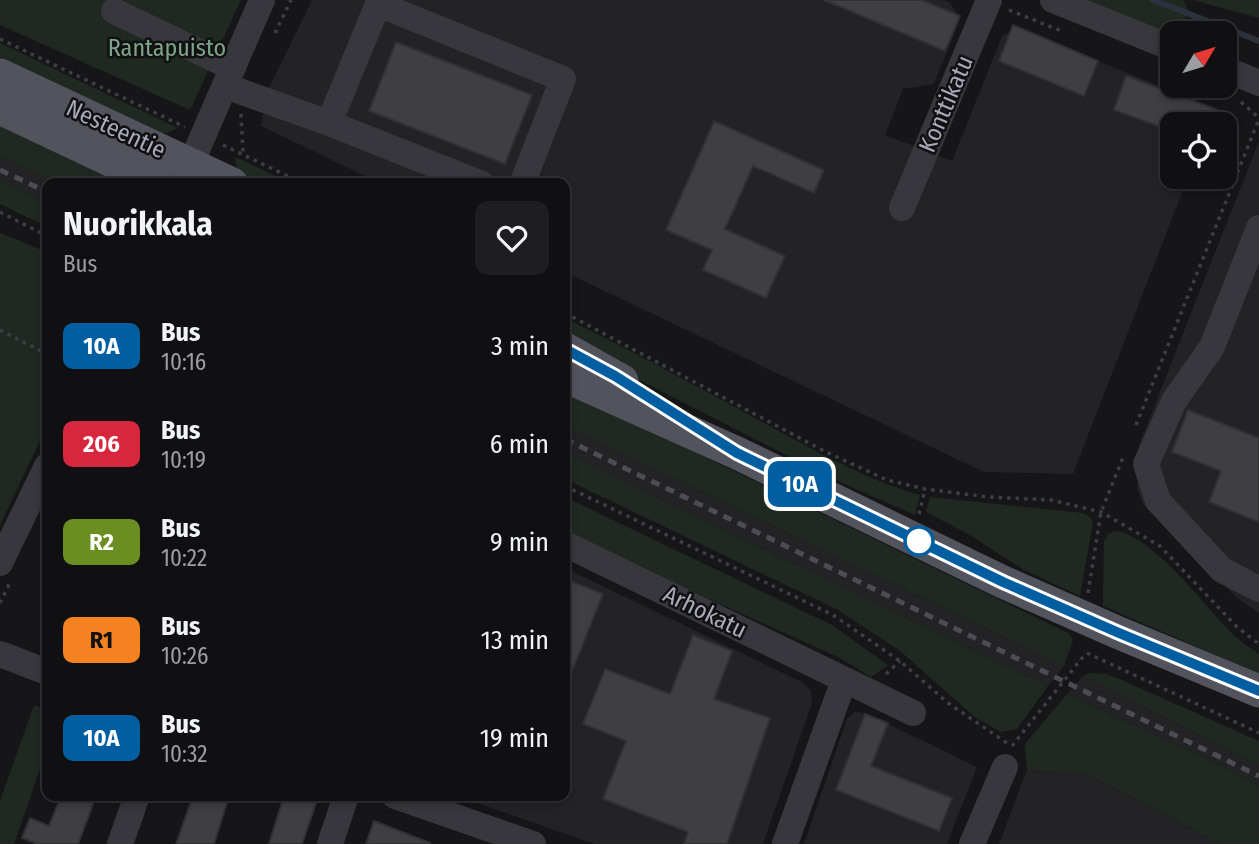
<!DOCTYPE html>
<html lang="en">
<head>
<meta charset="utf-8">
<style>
	:root { --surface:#101012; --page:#1e1e20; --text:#f1f3f6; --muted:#9c9d9f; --line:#303032 }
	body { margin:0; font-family:"Fira Sans Condensed",sans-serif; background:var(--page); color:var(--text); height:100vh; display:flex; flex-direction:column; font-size:26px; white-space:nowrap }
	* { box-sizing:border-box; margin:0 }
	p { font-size:23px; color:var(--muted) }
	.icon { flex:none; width:38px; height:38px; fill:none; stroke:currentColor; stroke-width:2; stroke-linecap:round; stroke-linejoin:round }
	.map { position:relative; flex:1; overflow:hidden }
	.sheet { position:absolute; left:42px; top:178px; width:528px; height:623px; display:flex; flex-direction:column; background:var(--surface); border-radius:14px; box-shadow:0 4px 10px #0003,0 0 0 2px var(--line) }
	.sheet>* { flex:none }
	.badge { padding:0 14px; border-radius:10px; font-size:24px; line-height:46px }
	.needle { width:46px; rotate:52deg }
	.controls { position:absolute; left:1160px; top:21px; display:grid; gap:14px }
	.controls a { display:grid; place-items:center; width:77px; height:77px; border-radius:14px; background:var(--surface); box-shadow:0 4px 10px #0003,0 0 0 2px var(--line); font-size:35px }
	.map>.badge { position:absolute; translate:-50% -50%; box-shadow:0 0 0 4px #fff }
	.round { display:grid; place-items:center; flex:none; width:74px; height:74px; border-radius:14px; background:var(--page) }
	.head { display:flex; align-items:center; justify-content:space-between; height:119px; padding:0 21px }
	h1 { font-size:33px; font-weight:700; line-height:52px }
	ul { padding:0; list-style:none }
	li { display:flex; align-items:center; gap:21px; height:98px; padding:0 21px }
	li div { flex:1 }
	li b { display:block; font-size:26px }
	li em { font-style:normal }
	li .badge { min-width:77px; font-weight:700; text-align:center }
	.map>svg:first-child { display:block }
	.built { fill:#232225 }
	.green { fill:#202822 }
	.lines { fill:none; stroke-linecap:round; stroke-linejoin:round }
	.stream { stroke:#2c323d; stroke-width:6 }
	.building { fill:#3e3e43; stroke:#313034; stroke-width:2 }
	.path { stroke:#3d3e44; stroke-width:3.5; stroke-dasharray:3.5 5; stroke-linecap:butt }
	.minor { stroke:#37373d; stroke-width:26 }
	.major { stroke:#53535d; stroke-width:33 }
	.rail { stroke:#4c4d54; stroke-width:5; stroke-dasharray:9 7; stroke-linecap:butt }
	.line-casing { stroke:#fff; stroke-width:16 }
	.line { stroke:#005ea1; stroke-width:10 }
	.stop-dot { fill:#fff; stroke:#005ea1; stroke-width:3.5 }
	.labels { text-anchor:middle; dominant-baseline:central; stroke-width:5; stroke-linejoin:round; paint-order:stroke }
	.park-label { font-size:24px; fill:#7ea487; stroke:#111113 }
	.street-label { font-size:24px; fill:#a8aab9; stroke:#111113 }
</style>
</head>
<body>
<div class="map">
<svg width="1259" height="844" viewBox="0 0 1259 844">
	<rect width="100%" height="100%" fill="#161618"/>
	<g class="built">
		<polygon points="312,0 944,0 950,3 960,19 934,84 903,89 885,135 952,161 1002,36 1017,29 1215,108 1209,124 1172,124 1172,177 1188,177 1073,474 984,472 565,272 565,184 382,184 261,126 267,92"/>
		<polygon points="1259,141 1259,613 1236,597 1143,504 1137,488 1139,445"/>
		<polygon points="0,156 57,184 47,184 47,203 0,180"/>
		<polygon points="565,426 1064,666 1048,686 565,453"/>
		<polygon points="565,568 802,682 811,691 812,703 763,844 594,844 457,796 565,796"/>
		<polygon points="1083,676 1259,766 1259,786 1231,770 1067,694"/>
		<polygon points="854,712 865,713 977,767 947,844 804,844 847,719"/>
		<polygon points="1027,770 1087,774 1220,844 999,844"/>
	</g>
	<g class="green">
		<polygon points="0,0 241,0 190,110 0,25"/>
		<polygon points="1084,0 1183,0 1189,12 1178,33 1172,33 1172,36"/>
		<polygon points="1193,0 1259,0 1259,18"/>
		<polygon points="0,43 178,128 167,133 151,135 0,63"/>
		<polygon points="0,119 129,184 57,184 0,156"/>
		<path d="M235 157 293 184C271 184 236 189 235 157Z"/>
		<polygon points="0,180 47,203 47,227 0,204"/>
		<polygon points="0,233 47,252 47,426 0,525"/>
		<path d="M565 318C626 348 686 380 746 413 803 444 858 477 920 495L915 515 833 479 565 342Z"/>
		<polygon points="565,389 1068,633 1073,640 1064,666 565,426"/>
		<polygon points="565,453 1048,686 1017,729 1001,732 976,718 900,651 838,610 565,479"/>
		<polygon points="565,497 832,625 888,665 871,677 840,658 565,534"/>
		<polygon points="930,497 1083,513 1090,517 1093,523 1080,596 1022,569 970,535 926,512"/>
		<path d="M1117 531C1158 540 1206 609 1237 638 1244 644 1252 649 1259 654V674L1103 606 1104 541 1109 533Z"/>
		<polygon points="1090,673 1107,674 1133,685 1259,741 1259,766 1083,676"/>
		<polygon points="1067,694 1231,770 1259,786 1259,844 1220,844 1087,774 1027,770 1025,744"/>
		<polygon points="34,705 47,710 47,749 14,844 0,844 0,801"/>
	</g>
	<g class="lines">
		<polyline class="stream" points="1153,0 1259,41"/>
	</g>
	<g class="building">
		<polygon points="824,0 922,0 960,16 945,51"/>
		<polygon points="1013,25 1098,61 1084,96 999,61"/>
		<polygon points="396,42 532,95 505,164 369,111"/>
		<polygon points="1126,76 1223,112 1218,124 1172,124 1172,131 1114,110"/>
		<polygon points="714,121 824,170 814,193 753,166 725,229 785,256 766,298 703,270 712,250 666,230"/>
		<polygon points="1188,410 1259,438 1259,522 1209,502 1221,471 1172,452"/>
		<polygon points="565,579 603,594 566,686 565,686"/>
		<polygon points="693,635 732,651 714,699 770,718 727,844 684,844 688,832 603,799 626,741 583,724 605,669 670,694"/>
		<polygon points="865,714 888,723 871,766 952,798 939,831 836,790"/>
		<polygon points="61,796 96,796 78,844 38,844 22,838 30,818 49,826"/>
		<polygon points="193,796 229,796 214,844 176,844"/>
		<polygon points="284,796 306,796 317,800 302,844 269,844"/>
		<polygon points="374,821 430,843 430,844 366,844"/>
	</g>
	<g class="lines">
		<g class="path">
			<polyline points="1009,10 1064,32"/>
			<polyline points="275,33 291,0"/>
			<polyline points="0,39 185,127"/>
			<polyline points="1162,71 1172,75"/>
			<polyline points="1200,86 1215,91"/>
			<polyline points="1241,102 1259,118"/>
			<polyline points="241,114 243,154"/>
			<polyline points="223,145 304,184"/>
			<polyline points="0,212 47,236"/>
			<polyline points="565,313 826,452 887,480 925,489 988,497 1051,500 1101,512 1160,546 1236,626 1259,644"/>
			<polyline points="0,330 47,354"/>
			<polyline points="1136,425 1259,119"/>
			<polyline points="565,486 833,615 900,661 948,703 1007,743"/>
			<polyline points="919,514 925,489"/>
			<polyline points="1088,593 1101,512 1124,455"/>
			<polyline points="0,603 10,582"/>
			<polyline points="1087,653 1259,733"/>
			<polyline points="886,674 900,661"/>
			<polyline points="1012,746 1086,653"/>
		</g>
		<g class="minor">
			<polyline points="1053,0 1172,48"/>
			<polyline points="114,11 233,68"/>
			<polyline points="1225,69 1259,83"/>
			<polyline points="225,86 329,123 482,184"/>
			<polyline points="329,123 378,4 563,79 522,184"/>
			<polyline points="182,184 262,0"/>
			<polyline points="902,208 989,0"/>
			<polyline points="1259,228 1212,347 1174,401 1146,464 1158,501 1222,570 1259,589"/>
			<polyline points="565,544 913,713"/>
			<polyline points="0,563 47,466"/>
			<polyline points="0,654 47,672"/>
			<polyline points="395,796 533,844"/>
			<polyline points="120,844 137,796"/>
			<polyline points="330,844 346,796"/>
			<polyline points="785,844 844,680"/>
			<polyline points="972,844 1005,767"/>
		</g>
		<g class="major">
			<polyline points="0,75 232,184"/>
			<polyline points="0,108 161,184"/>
			<polyline points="565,349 622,381"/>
			<polyline points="565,376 737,453 1003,582 1119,633 1259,691"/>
		</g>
		<g class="rail">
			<polyline points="0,170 47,192"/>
			<polyline points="565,439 1259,776"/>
		</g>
	</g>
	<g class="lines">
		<g class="line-casing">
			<polyline id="line" points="565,349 615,376 737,453 1003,582 1119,633 1259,691"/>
		</g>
		<use href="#line" class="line"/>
	</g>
	<circle class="stop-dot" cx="919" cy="541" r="14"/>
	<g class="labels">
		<g class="park-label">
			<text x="167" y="48">Rantapuisto</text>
		</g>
		<g class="street-label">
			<text transform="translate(946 104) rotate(-67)">Konttikatu</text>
			<text transform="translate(116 129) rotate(25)">Nesteentie</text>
			<text transform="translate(705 612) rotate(26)">Arhokatu</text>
		</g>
	</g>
</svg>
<div class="controls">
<a><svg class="needle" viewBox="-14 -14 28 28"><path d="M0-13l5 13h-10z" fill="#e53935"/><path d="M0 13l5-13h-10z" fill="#9c9d9f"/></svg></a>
<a><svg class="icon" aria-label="locate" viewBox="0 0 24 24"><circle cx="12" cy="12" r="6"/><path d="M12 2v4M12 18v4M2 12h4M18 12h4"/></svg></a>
</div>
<b class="badge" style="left:800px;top:484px;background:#005ea1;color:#fff">10A</b>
<section class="sheet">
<div class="head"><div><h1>Nuorikkala</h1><p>Bus</p></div><a class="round"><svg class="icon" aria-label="heart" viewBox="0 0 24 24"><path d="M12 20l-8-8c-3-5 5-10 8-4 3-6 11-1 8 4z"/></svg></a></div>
<ul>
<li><span class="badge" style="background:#005ea1;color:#fff">10A</span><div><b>Bus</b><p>10:16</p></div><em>3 min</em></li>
<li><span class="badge" style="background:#d7263d;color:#fff">206</span><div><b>Bus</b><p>10:19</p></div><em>6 min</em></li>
<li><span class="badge" style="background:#6b8e23;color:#fff">R2</span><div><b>Bus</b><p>10:22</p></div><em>9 min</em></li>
<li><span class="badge" style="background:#f58220;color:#111">R1</span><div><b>Bus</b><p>10:26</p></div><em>13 min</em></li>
<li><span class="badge" style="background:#005ea1;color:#fff">10A</span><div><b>Bus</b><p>10:32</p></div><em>19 min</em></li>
</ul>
</section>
</div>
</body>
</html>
